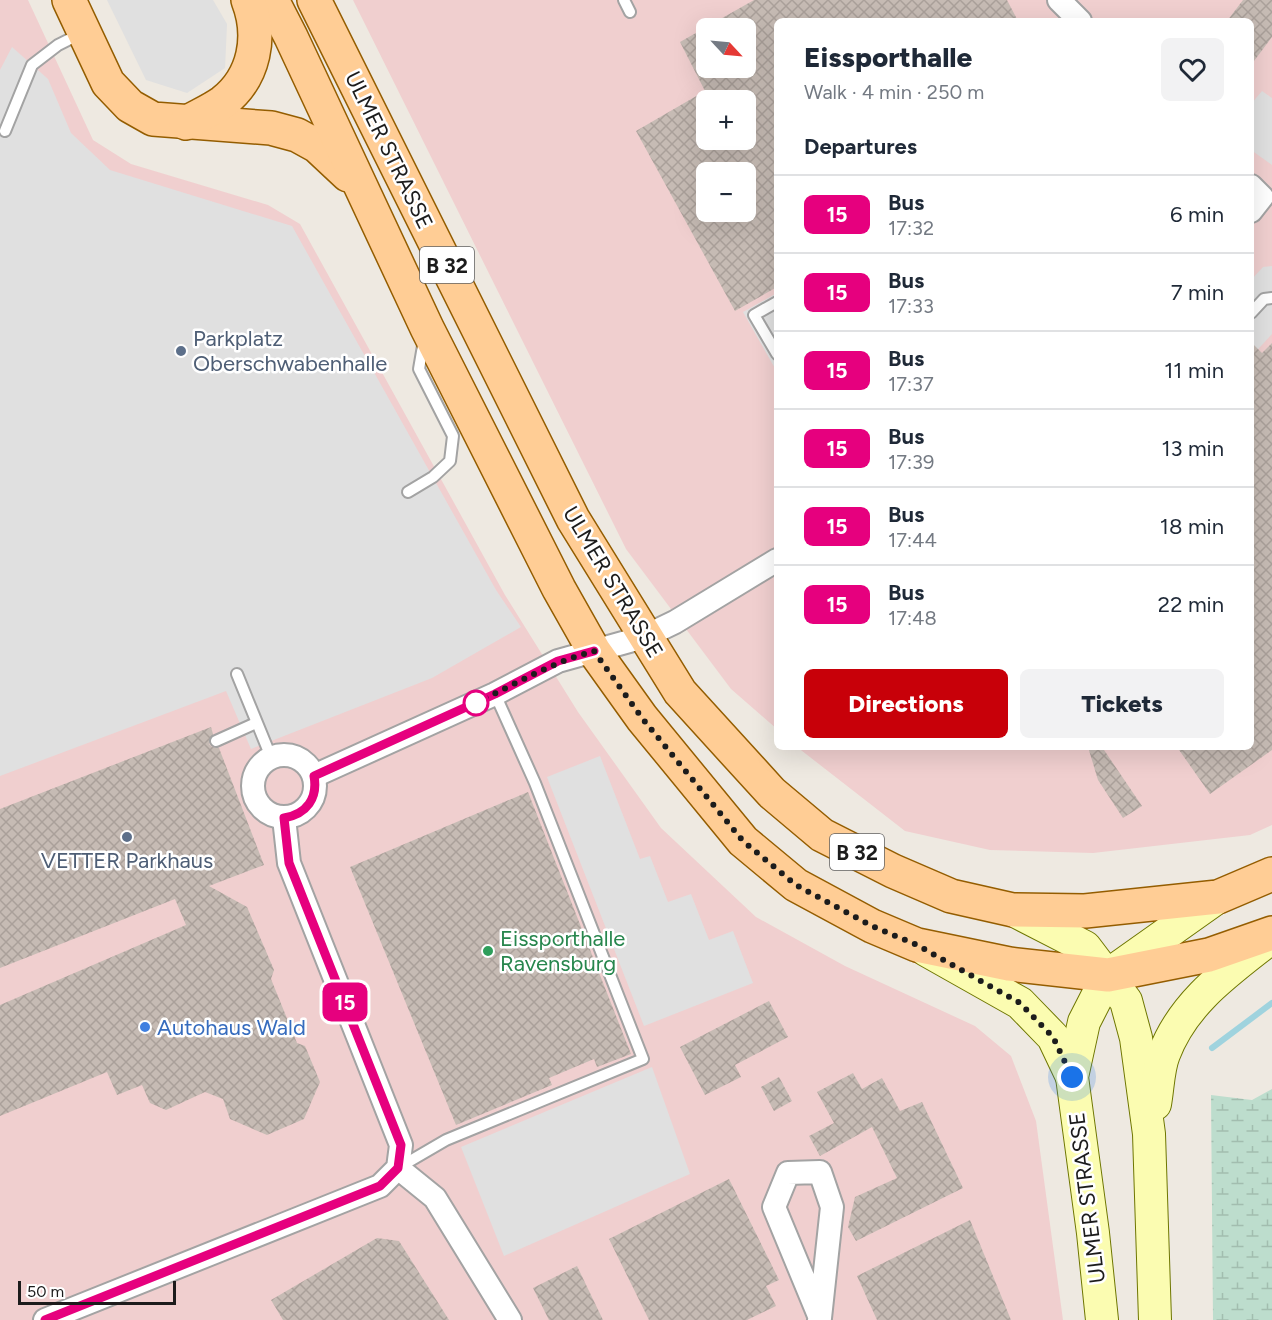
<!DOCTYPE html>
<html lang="en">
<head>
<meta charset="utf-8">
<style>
	:root { --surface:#fff; --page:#f2f2f3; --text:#1f2937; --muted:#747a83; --line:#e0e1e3; --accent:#c80009 }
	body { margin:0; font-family:Figtree,sans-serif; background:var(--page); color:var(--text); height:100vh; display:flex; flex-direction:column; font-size:22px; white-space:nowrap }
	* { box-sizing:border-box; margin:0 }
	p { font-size:20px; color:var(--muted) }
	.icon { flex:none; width:33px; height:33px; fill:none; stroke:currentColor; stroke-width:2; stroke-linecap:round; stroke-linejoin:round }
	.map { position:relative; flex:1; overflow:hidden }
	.panel { position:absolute; left:774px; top:18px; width:480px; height:732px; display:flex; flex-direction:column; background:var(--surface); border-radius:9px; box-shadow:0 6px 24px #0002 }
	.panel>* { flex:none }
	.badge { padding:0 12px; border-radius:9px; font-size:21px; line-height:39px }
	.needle { width:39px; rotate:116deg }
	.fabs { position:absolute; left:696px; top:18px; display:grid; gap:12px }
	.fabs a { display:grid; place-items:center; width:60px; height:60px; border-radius:9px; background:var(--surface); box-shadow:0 6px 24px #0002; font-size:30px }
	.scale { position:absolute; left:18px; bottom:15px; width:158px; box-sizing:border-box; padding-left:6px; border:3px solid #1c1c1c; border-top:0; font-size:16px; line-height:21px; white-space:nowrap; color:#1c1c1c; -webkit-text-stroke:4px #fff; paint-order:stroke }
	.you { position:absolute; width:30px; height:30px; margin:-15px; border:4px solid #fff; border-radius:50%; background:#1a73e8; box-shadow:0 0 0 9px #1a73e833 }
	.map>.badge { position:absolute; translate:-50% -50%; box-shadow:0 0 0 3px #fff }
	h2 { padding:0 30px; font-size:22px; line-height:54px }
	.round { display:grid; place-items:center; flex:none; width:63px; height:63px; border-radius:9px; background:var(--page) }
	.head { display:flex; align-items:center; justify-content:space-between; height:102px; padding:0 30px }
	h1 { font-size:28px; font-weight:800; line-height:45px }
	.action { display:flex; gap:12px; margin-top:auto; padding:12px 30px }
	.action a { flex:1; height:69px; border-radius:9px; background:var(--accent); color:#fff; font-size:24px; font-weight:800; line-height:69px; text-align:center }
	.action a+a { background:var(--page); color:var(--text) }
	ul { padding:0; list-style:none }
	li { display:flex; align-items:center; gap:18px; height:78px; padding:0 30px; border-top:2px solid var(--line) }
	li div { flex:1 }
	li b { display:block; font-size:22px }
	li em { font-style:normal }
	li .badge { min-width:66px; font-weight:700; text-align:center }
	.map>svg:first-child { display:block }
	.commercial { fill:#f0cfcf; fill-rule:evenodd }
	.wetland { fill:url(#wetland-marsh) }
	.parking { fill:#e0e0e0 }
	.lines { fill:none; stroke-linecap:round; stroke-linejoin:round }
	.stream { stroke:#9fd3de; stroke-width:6 }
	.building { fill:url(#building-cross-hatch); fill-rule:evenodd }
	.lane-casing { stroke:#a3a3a3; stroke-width:14 }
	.street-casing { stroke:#a3a3a3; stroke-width:26 }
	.secondary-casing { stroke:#6e7600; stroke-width:34 }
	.primary-casing { stroke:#945d00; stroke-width:36 }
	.lane { stroke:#fff; stroke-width:10 }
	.street { stroke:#fff; stroke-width:22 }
	.secondary { stroke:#fbfcb1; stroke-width:32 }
	.primary { stroke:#ffcd95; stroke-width:33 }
	.line-casing { stroke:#fff; stroke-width:14 }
	.line { stroke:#e6007e; stroke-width:9 }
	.walk { stroke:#1c1c1c; stroke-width:6; stroke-dasharray:0 10.8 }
	.service-dot { fill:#5c6f8a; stroke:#fff; stroke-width:2 }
	.stop-dot { fill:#fff; stroke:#e6007e; stroke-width:3 }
	.leisure-dot { fill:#2e9e5b; stroke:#fff; stroke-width:2 }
	.shop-dot { fill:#3f7fe0; stroke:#fff; stroke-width:2 }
	.labels { text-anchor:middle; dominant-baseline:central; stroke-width:5; stroke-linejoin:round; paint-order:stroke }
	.shield { fill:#fff; stroke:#606060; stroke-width:1.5 }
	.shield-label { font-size:21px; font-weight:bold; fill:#1c1c1c }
	.street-label { font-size:22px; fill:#1c1c1c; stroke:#fff }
	.service-label { font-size:22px; fill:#4e5e75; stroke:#fff; text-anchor:start }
	.leisure-label { font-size:22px; fill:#27864d; stroke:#fff; text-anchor:start }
	.shop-label { font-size:22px; fill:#366cbe; stroke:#fff; text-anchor:start }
</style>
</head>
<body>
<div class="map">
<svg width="1272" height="1320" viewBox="0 0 1272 1320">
	<defs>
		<pattern id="wetland-marsh" width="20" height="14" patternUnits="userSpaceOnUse" patternTransform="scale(1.5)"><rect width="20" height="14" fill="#bdddcd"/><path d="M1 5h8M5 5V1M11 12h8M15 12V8" fill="none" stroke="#a2bdaf"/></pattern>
		<pattern id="building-cross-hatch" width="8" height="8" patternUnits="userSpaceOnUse" patternTransform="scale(1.5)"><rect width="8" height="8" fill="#c6bbb4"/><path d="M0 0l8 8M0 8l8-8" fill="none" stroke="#aaa09a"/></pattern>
	</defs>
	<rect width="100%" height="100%" fill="#eee9e1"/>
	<g class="commercial">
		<polygon points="0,0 28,0 93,140 131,164 268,205 300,224 505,595 578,712 661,828 756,917 845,966 975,1026 1011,1056 1036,1121 1063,1320 0,1320"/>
		<path d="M353 0H1272V825L1250 835 1093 853 990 850 905 831 797 747H1251V21H777V729L731 689 626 549ZM706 28H746V68H706ZM706 100H746V140H706ZM706 172H746V212H706Z"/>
	</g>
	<polygon class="wetland" points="1272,1089 1272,1320 1213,1320 1211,1095 1252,1100"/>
	<g class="parking">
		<polygon points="107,0 213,0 227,24 225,68 187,93 146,80"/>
		<polygon points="12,47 48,79 71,133 110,170 292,226 496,590 521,627 432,678 251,749 226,691 0,776 0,70"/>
		<polygon points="1262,91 1272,98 1272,165 1251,150 1251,104"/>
		<polygon points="1272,266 1272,334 1251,357 1251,280 1263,267"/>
		<polygon points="777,293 777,372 743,312"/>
		<polygon points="600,756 640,859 650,856 668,902 691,894 709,940 733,931 753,983 644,1026 547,777"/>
		<polygon points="652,1067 690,1174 504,1256 461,1147"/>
	</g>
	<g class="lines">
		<polyline class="stream" points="1212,1048 1272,1003"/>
	</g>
	<g class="building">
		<path d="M754 0H1007L1018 21H777V287L735 311 636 131 705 91 680 42ZM706 28H746V68H706ZM706 93 710 100H746V140H706ZM706 172H746V212H706Z"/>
		<polygon points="1243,0 1272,0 1272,37 1251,65 1251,21 1227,21"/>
		<polygon points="1251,342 1262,353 1272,343 1272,750 1210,794 1177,747 1251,747"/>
		<polygon points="211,727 213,734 209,744 212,747 219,748 264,865 209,886 247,907 274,970 271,979 297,1043 305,1046 320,1082 304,1119 267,1135 230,1119 223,1099 205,1092 166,1110 150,1103 142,1085 117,1095 107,1072 0,1116 0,1005 186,925 175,899 0,968 0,809"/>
		<polygon points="1088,747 1102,747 1142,806 1123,818 1098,780"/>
		<polygon points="528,792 631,1054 597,1067 594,1059 549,1078 552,1085 456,1125 350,867"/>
		<polygon points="769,1001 788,1037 735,1065 741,1077 705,1095 680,1047"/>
		<polygon points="853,1073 862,1089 882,1078 900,1111 922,1102 963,1188 856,1241 848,1227 855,1197 897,1178 872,1127 820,1156 809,1136 834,1123 817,1092"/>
		<polygon points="779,1077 792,1101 774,1111 761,1087"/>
		<polygon points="729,1179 779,1280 766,1286 776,1306 747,1320 649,1320 609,1239"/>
		<polygon points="970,1220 1011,1320 877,1320 857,1276"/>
		<polygon points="377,1238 399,1241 449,1320 283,1320 271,1300"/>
		<polygon points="577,1266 603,1320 549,1320 533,1288"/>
	</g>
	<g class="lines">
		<g class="lane-casing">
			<g id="lane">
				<polyline points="624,0 630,12"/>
				<polyline points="5,131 32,65 58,45 80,34"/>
				<polyline points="777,302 754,315 777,354"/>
				<polyline points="1251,313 1264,299 1272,298"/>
				<polyline points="408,492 433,477 450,461 453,436 419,369 424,340"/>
				<polyline points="237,674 271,757"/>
				<polyline points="216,741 256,723"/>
				<polyline points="398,1168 446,1140 643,1059 535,783 495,694"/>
			</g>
		</g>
		<g class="street-casing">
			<g id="street">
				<polyline points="1059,0 1080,21"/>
				<polyline points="1251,186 1262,197 1251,211"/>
				<circle cx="284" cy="786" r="31"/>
				<polyline points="314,776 495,694 558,661 644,637 675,622 777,560"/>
				<polyline points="398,1168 435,1198 510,1320"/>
				<polyline points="45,1320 380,1186 398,1168 401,1145 289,863 284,818"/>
				<polyline points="819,1320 820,1318 832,1207 820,1172 788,1173 774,1207 820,1318"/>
			</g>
		</g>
		<g class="secondary-casing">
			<g id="secondary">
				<polyline points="1013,910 1085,947 1126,1001 1136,1038 1149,1134 1155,1320"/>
				<polyline points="926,950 1020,1003 1053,1037 1072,1077"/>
				<path d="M1155 1104C1158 1088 1158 1069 1164 1054 1184 1001 1229 971 1272 937"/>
				<polyline points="1102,1320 1093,1233 1072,1077 1084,1022 1108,975 1218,897"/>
			</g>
		</g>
		<g class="primary-casing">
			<g id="primary">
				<polyline points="69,0 108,83 130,106 153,119 271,128 297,135 317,146 348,175"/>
				<polyline points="272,0 291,37 427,328 559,589 594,651 642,718 743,841 796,885 872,926 917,945 1009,964 1108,975 1209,955 1272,933"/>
				<polyline points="314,0 573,519 680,692 772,793 822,835 893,871 951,896 1013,910 1085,911 1218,897 1272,874"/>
				<path d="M186 123C198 116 212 110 223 102 255 77 262 36 248 0"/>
			</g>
		</g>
		<use href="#lane" class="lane"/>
		<use href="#street" class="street"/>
		<use href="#secondary" class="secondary"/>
		<use href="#primary" class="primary"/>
	</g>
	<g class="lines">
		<g class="line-casing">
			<path id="line" d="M45 1320 380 1186 398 1168 401 1145 289 863 284 818C307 814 318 798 314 776L495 694 558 661 594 651"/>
		</g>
		<use href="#line" class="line"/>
		<path class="walk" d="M476 703C515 684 553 662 594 651L642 718 743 841 796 885 872 926 917 945 1020 1003 1053 1037 1072 1077"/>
	</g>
	<g class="service-dot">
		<circle cx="181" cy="351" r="6"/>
		<circle cx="127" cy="837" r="6"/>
	</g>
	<circle class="stop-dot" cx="476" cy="703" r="12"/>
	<circle class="leisure-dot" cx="488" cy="951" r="6"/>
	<circle class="shop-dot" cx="145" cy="1027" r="6"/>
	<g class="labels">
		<g class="shield">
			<rect x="420" y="247" width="54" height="36" rx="4.5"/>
			<rect x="830" y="834" width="54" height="36" rx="4.5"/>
		</g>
		<g class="shield-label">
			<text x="447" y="265">B 32</text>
			<text x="857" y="852">B 32</text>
		</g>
		<g class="street-label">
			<text transform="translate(389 150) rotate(64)">ULMER STRASSE</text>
			<text transform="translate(613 582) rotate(59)">ULMER STRASSE</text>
			<text transform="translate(1087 1198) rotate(-97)">ULMER STRASSE</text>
		</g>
		<g class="service-label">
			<text x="193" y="338">Parkplatz<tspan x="193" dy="25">Oberschwabenhalle</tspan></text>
			<text x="127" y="860" text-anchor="middle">VETTER Parkhaus</text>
		</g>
		<g class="leisure-label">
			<text x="500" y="938">Eissporthalle<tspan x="500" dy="25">Ravensburg</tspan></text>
		</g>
		<g class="shop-label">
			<text x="157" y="1027">Autohaus Wald</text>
		</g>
	</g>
</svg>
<div class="fabs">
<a><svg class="needle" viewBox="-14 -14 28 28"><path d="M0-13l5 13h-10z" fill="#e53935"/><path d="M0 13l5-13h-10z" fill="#747a83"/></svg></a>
<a>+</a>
<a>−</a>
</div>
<div class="scale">50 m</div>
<div class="you" style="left:1072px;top:1077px"></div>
<b class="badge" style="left:345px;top:1002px;background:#e6007e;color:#fff">15</b>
<section class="panel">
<div class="head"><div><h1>Eissporthalle</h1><p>Walk · 4 min · 250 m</p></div><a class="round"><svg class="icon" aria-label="heart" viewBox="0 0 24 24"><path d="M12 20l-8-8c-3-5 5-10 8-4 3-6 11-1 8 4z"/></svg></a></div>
<h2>Departures</h2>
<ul>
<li><span class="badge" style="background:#e6007e;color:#fff">15</span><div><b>Bus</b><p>17:32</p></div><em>6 min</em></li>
<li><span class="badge" style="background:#e6007e;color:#fff">15</span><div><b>Bus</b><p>17:33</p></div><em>7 min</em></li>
<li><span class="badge" style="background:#e6007e;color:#fff">15</span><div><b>Bus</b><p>17:37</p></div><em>11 min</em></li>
<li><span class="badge" style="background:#e6007e;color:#fff">15</span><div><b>Bus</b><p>17:39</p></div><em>13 min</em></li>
<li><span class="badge" style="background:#e6007e;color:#fff">15</span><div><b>Bus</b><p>17:44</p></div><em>18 min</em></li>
<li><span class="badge" style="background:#e6007e;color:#fff">15</span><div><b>Bus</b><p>17:48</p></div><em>22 min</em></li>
</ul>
<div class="action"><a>Directions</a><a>Tickets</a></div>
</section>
</div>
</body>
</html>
